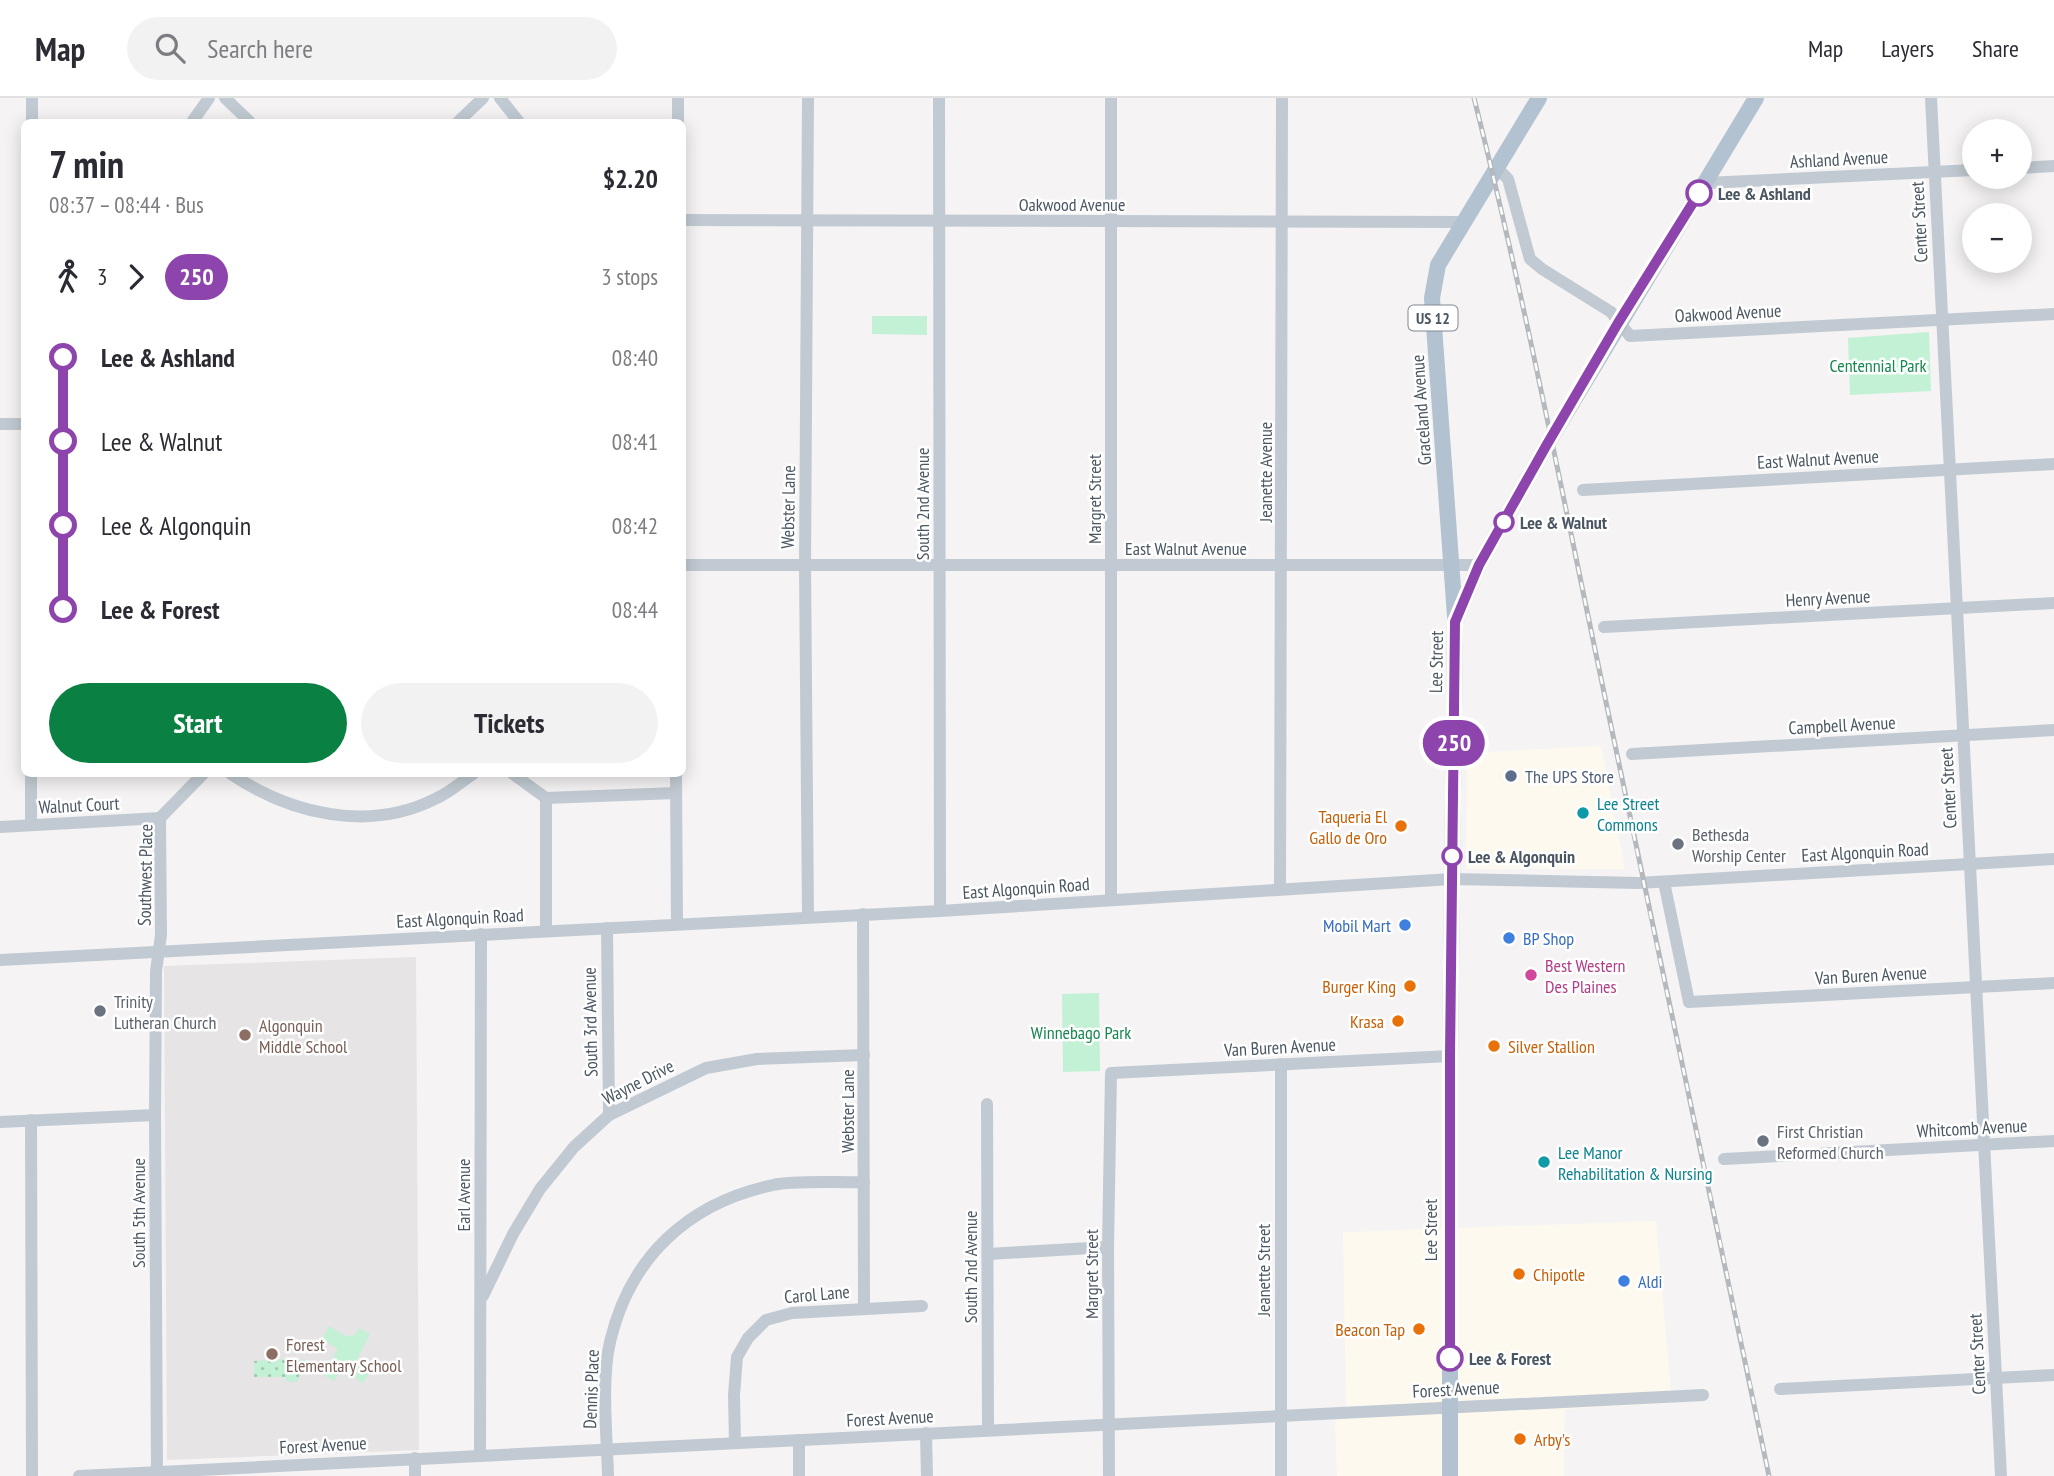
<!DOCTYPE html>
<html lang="en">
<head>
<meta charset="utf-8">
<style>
	:root { --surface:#fff; --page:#f2f2f3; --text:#2b2b33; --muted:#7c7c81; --line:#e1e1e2; --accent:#0b8043 }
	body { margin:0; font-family:"PT Sans Narrow",sans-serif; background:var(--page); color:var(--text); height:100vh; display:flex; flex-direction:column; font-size:26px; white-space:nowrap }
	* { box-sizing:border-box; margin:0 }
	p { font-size:23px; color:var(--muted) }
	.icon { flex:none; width:38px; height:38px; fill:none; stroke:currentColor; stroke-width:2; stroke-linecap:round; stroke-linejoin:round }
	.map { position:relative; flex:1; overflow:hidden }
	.drawer { position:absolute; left:21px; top:21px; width:665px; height:658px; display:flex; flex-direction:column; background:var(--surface); border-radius:10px; box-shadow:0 4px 18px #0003 }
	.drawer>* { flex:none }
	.badge { padding:0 14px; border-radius:23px; font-size:24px; line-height:46px }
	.fabs { position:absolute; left:1962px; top:21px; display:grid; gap:14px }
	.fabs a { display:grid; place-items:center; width:70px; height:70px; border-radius:50%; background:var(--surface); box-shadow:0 4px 18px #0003; font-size:35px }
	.map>.badge { position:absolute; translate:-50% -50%; box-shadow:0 0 0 4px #fff }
	.legs { display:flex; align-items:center; gap:10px; height:77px; padding:0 28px; font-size:23px }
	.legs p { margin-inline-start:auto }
	.headline { display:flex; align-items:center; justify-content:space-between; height:119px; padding:0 28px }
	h1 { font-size:38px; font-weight:800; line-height:52px }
	.cta { display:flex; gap:14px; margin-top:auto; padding:14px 28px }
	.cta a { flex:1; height:80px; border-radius:42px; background:var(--accent); color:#fff; font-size:28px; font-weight:800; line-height:80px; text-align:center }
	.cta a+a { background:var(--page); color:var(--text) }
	ul { padding:0 28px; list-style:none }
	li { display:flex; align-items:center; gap:24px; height:84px; font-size:26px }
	li i { display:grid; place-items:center; width:10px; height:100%; margin:0 9px; background:currentColor }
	li i::after { content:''; width:18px; height:18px; margin:-9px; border:5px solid; border-radius:50%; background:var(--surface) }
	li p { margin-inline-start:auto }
	li:first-child i { background:linear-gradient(#0000 50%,currentColor 0) }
	li:last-child i { background:linear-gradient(currentColor 50%,#0000 0) }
	header { display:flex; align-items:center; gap:42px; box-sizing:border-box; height:98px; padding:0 35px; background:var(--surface); border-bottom:2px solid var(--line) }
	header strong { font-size:33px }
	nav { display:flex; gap:38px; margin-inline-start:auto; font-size:24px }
	.search { width:490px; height:63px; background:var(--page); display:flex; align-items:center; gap:18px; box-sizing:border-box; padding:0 24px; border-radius:38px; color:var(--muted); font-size:26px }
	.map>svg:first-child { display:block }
	.commercial { fill:#fdf9ef }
	.education { fill:#e6e4e5 }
	.grass { fill:url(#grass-dots) }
	.green { fill:#c3f1d5 }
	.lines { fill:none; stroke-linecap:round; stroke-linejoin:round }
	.minor { stroke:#c1cad2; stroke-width:12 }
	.major { stroke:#b3c2d1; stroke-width:16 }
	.rail-casing { stroke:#b5b8bd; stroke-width:5 }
	.rail { stroke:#fff; stroke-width:2.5; stroke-dasharray:8; stroke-linecap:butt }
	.line-1-casing { stroke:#fff; stroke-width:16 }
	.line-1 { stroke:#8e44ad; stroke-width:10 }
	.stop-1-dot { fill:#fff; stroke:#8e44ad; stroke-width:3.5 }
	.service-dot { fill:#5c6f8a; stroke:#fff; stroke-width:2.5 }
	.culture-dot { fill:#0f9aa8; stroke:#fff; stroke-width:2.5 }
	.food-dot { fill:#e8710a; stroke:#fff; stroke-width:2.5 }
	.worship-dot { fill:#6b7280; stroke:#fff; stroke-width:2.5 }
	.shop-dot { fill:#3f7fe0; stroke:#fff; stroke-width:2.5 }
	.hotel-dot { fill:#d1479c; stroke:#fff; stroke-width:2.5 }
	.education-dot { fill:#8d6e63; stroke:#fff; stroke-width:2.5 }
	.labels { text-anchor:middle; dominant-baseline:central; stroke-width:5; stroke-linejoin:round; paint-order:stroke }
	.shield { fill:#fff; stroke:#808990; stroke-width:2 }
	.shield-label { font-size:16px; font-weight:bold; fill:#4a5661 }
	.street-label { font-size:18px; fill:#4a5661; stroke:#fff }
	.stop-label { font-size:18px; font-weight:bold; fill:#4a5661; stroke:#fff; text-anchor:start }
	.park-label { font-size:18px; fill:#17864f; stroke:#fff }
	.service-label { font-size:18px; fill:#4e5e75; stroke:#fff; text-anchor:start }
	.culture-label { font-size:18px; fill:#0d838f; stroke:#fff; text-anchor:start }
	.food-label { font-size:18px; fill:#c56008; stroke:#fff; text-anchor:end }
	.worship-label { font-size:18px; fill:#5b616d; stroke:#fff; text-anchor:start }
	.shop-label { font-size:18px; fill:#366cbe; stroke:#fff; text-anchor:start }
	.hotel-label { font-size:18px; fill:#b23c85; stroke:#fff; text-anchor:start }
	.education-label { font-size:18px; fill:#785e54; stroke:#fff; text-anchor:start }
</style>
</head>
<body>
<header>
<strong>Map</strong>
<div class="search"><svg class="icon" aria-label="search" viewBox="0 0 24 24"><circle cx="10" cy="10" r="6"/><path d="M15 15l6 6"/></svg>Search here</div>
<nav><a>Map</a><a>Layers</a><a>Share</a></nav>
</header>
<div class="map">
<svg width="2054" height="1378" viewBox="0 0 2054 1378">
	<defs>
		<pattern id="grass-dots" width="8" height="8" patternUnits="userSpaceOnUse" patternTransform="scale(1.75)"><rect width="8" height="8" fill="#c3f1d5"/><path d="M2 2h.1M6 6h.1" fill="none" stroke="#a0c6b0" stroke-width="1.8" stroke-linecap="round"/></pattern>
	</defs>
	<rect width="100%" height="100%" fill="#f5f3f3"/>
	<g class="commercial">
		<polygon points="1601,648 1625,771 1466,771 1467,655"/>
		<polygon points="1656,1123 1672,1305 1565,1311 1564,1378 1337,1378 1335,1324 1346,1308 1343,1134"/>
	</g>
	<polygon class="education" points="416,859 419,1352 167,1362 164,868"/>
	<polygon class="grass" points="290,1261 308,1262 297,1284 286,1283 285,1279 254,1279 254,1263"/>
	<g class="green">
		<polygon points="872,218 927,218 927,237 872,236"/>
		<polygon points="1929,234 1931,293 1850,297 1848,240"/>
		<polygon points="1099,895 1100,973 1063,974 1062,896"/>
		<polygon points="329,1228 345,1238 355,1237 359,1230 370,1236 356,1263 370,1273 363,1285 347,1275 338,1276 334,1283 323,1277 338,1251 322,1241"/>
	</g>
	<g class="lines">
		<g class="minor">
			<polyline points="225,0 250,24"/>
			<polyline points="500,0 519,24"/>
			<polyline points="939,0 940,813"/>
			<polyline points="1111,0 1111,802"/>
			<polyline points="1931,0 2001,1378"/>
			<polyline points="32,24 32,0"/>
			<polyline points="192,24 209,0"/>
			<polyline points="458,24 483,0"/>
			<polyline points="678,24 678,0"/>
			<polyline points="1497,70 1508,81 1530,161 1542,171 1611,214 1630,238 2054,216"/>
			<polyline points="2020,70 2054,68"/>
			<polyline points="1706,85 1974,72"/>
			<polyline points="682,122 1462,124"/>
			<polyline points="0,326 24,326"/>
			<polyline points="1583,392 2054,366"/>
			<polyline points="682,467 1479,467"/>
			<polyline points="1604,529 2054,505"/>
			<polyline points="1632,656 2054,632"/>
			<polyline points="31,676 31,727"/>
			<path d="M231 676C291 716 369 735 437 700 450 694 461 684 473 676"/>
			<polyline points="513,676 546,700"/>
			<polyline points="676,676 677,826"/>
			<polyline points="546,700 546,833"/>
			<polyline points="546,700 676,695"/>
			<polyline points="0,729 160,720"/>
			<polyline points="1664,784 1689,904 2054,885"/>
			<polyline points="1280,790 1282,0"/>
			<polyline points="863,816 864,1210"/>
			<polyline points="808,819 805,467 808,0"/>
			<polyline points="607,830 609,1017"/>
			<polyline points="0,862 940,813 1452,781 1638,785 2054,761"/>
			<polyline points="1281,966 1281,1378"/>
			<polyline points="987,1006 988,1332"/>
			<polyline points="31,1022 32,1378"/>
			<polyline points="0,1024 155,1017"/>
			<polyline points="1724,1061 2054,1043"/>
			<polyline points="988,1156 1108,1149"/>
			<polyline points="483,1198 513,1136 540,1091 574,1049 609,1017 706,970 757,961 864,957"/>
			<polyline points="1780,1291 2054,1277"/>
			<polyline points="926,1335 927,1378"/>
			<polyline points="735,1345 734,1297 737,1259 748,1240 766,1222 792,1215 922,1208"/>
			<polyline points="480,1357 481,836"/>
			<polyline points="79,1378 1703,1297"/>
			<polyline points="157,1378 155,1017 156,873 161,837 160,720 203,676"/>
			<polyline points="415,1378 415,1360"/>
			<path d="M608 1378C607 1338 601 1283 610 1244 630 1159 688 1105 773 1087 796 1082 839 1085 864 1084"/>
			<polyline points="799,1378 799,1342"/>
			<polyline points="1109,1378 1108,1149 1111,975 1450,958"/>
		</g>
		<g class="major">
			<polyline points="1455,518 1432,200 1438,167 1539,0"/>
			<polyline points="1450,1378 1450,958 1455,524 1479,467 1546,348 1756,0"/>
		</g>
		<g class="rail-casing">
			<path id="rail" d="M1474 0C1526 206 1566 415 1610 623 1662 875 1717 1126 1769 1378"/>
		</g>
		<use href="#rail" class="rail"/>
	</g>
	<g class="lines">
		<g class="line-1-casing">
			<polyline id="line-1" points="1450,1260 1450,958 1455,524 1479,467 1546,348 1618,225 1699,95"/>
		</g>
		<use href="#line-1" class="line-1"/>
	</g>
	<g class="stop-1-dot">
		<circle cx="1699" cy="95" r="12"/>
		<circle cx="1504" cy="424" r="9"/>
		<circle cx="1452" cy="758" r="9"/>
		<circle cx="1450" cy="1260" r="12"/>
	</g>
	<circle class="service-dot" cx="1511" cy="678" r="7"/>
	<g class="culture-dot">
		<circle cx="1583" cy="715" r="7"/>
		<circle cx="1544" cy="1064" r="7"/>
	</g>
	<g class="food-dot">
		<circle cx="1401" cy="728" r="7"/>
		<circle cx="1410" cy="888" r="7"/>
		<circle cx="1398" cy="923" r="7"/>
		<circle cx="1494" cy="948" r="7"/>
		<circle cx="1519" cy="1176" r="7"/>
		<circle cx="1419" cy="1231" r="7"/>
		<circle cx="1520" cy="1341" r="7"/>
	</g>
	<g class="worship-dot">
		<circle cx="1678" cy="746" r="7"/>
		<circle cx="100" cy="913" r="7"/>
		<circle cx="1763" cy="1043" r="7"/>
	</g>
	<g class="shop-dot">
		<circle cx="1405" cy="827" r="7"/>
		<circle cx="1509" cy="840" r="7"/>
		<circle cx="1624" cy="1183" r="7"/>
	</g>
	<circle class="hotel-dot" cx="1531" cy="877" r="7"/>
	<g class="education-dot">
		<circle cx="245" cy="937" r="7"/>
		<circle cx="272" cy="1256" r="7"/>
	</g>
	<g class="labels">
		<rect class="shield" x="1408.5" y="207.5" width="49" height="25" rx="5"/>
		<g class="shield-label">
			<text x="1433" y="220">US 12</text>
		</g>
		<g class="street-label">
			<text transform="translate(1839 61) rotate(-3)">Ashland Avenue</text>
			<text x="1072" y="106">Oakwood Avenue</text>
			<text transform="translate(1919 124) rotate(-93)">Center Street</text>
			<text transform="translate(1728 215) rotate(-3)">Oakwood Avenue</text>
			<text transform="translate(1421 312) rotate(-94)">Graceland Avenue</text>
			<text transform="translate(1818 361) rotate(-3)">East Walnut Avenue</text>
			<text transform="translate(1265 374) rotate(-90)">Jeanette Avenue</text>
			<text transform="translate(1094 401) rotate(-90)">Margret Street</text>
			<text transform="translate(922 406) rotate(-90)">South 2nd Avenue</text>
			<text transform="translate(788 409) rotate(-89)">Webster Lane</text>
			<text x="1186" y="450">East Walnut Avenue</text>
			<text transform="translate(1828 500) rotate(-3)">Henry Avenue</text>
			<text transform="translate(1436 564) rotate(-89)">Lee Street</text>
			<text transform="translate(1842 627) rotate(-3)">Campbell Avenue</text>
			<text transform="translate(1948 690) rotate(-93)">Center Street</text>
			<text transform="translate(79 707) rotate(-3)">Walnut Court</text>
			<text transform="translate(1865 754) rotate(-3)">East Algonquin Road</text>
			<text transform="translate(145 777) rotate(-89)">Southwest Place</text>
			<text transform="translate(1026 790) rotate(-4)">East Algonquin Road</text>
			<text transform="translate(460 820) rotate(-3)">East Algonquin Road</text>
			<text transform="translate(1871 877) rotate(-3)">Van Buren Avenue</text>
			<text transform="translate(590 924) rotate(-91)">South 3rd Avenue</text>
			<text transform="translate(1280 949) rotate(-3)">Van Buren Avenue</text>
			<text transform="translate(638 984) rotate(-27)">Wayne Drive</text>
			<text transform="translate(847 1013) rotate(-90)">Webster Lane</text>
			<text transform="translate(1972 1030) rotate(-3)">Whitcomb Avenue</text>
			<text transform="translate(463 1097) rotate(-90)">Earl Avenue</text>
			<text transform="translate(138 1115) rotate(-90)">South 5th Avenue</text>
			<text transform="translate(1430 1132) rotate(-90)">Lee Street</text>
			<text transform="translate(970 1169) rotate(-90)">South 2nd Avenue</text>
			<text transform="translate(1263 1172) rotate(-90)">Jeanette Street</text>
			<text transform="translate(1091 1176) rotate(-90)">Margret Street</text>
			<text transform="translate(817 1196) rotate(-5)">Carol Lane</text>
			<text transform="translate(1977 1256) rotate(-93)">Center Street</text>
			<text transform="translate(591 1291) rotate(-88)">Dennis Place</text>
			<text transform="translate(1456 1291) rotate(-3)">Forest Avenue</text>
			<text transform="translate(890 1320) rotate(-3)">Forest Avenue</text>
			<text transform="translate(323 1347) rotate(-3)">Forest Avenue</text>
		</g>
		<g class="stop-label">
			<text x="1718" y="95">Lee &amp; Ashland</text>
			<text x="1520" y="424">Lee &amp; Walnut</text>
			<text x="1468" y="758">Lee &amp; Algonquin</text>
			<text x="1469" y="1260">Lee &amp; Forest</text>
		</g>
		<g class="park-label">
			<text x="1878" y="267">Centennial Park</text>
			<text x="1081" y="934">Winnebago Park</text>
		</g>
		<g class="service-label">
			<text x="1525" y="678">The UPS Store</text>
		</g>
		<g class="culture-label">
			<text x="1597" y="705">Lee Street<tspan x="1597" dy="21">Commons</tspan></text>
			<text x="1558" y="1054">Lee Manor<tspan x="1558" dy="21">Rehabilitation &amp; Nursing</tspan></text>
		</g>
		<g class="food-label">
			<text x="1387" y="718">Taqueria El<tspan x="1387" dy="21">Gallo de Oro</tspan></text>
			<text x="1396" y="888">Burger King</text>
			<text x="1384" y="923">Krasa</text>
			<text x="1508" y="948" text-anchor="start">Silver Stallion</text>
			<text x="1533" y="1176" text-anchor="start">Chipotle</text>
			<text x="1405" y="1231">Beacon Tap</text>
			<text x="1534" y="1341" text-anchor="start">Arby's</text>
		</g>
		<g class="worship-label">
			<text x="1692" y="736">Bethesda<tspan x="1692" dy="21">Worship Center</tspan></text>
			<text x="114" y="903">Trinity<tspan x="114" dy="21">Lutheran Church</tspan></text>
			<text x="1777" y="1033">First Christian<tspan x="1777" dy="21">Reformed Church</tspan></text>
		</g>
		<g class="shop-label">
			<text x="1391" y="827" text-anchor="end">Mobil Mart</text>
			<text x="1523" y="840">BP Shop</text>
			<text x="1638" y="1183">Aldi</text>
		</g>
		<g class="hotel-label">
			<text x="1545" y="867">Best Western<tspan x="1545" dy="21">Des Plaines</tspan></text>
		</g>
		<g class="education-label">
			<text x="259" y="927">Algonquin<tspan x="259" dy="21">Middle School</tspan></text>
			<text x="286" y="1246">Forest<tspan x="286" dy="21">Elementary School</tspan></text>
		</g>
	</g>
</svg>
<div class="fabs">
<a>+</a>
<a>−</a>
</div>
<b class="badge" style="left:1454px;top:645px;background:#8e44ad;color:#fff">250</b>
<section class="drawer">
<div class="headline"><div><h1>7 min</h1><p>08:37 – 08:44 · Bus</p></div><b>$2.20</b></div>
<div class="legs"><svg class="icon" aria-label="walk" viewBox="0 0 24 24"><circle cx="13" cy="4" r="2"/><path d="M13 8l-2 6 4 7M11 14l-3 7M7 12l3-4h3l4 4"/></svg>3<svg class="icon" aria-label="forward" viewBox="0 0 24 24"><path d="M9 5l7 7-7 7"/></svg><b class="badge" style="background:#8e44ad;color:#fff">250</b><p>3 stops</p></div>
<ul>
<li><i style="color:#8e44ad"></i><b>Lee &amp; Ashland</b><p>08:40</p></li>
<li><i style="color:#8e44ad"></i><span>Lee &amp; Walnut</span><p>08:41</p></li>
<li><i style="color:#8e44ad"></i><span>Lee &amp; Algonquin</span><p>08:42</p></li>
<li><i style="color:#8e44ad"></i><b>Lee &amp; Forest</b><p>08:44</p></li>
</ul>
<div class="cta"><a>Start</a><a>Tickets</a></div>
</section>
</div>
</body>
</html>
